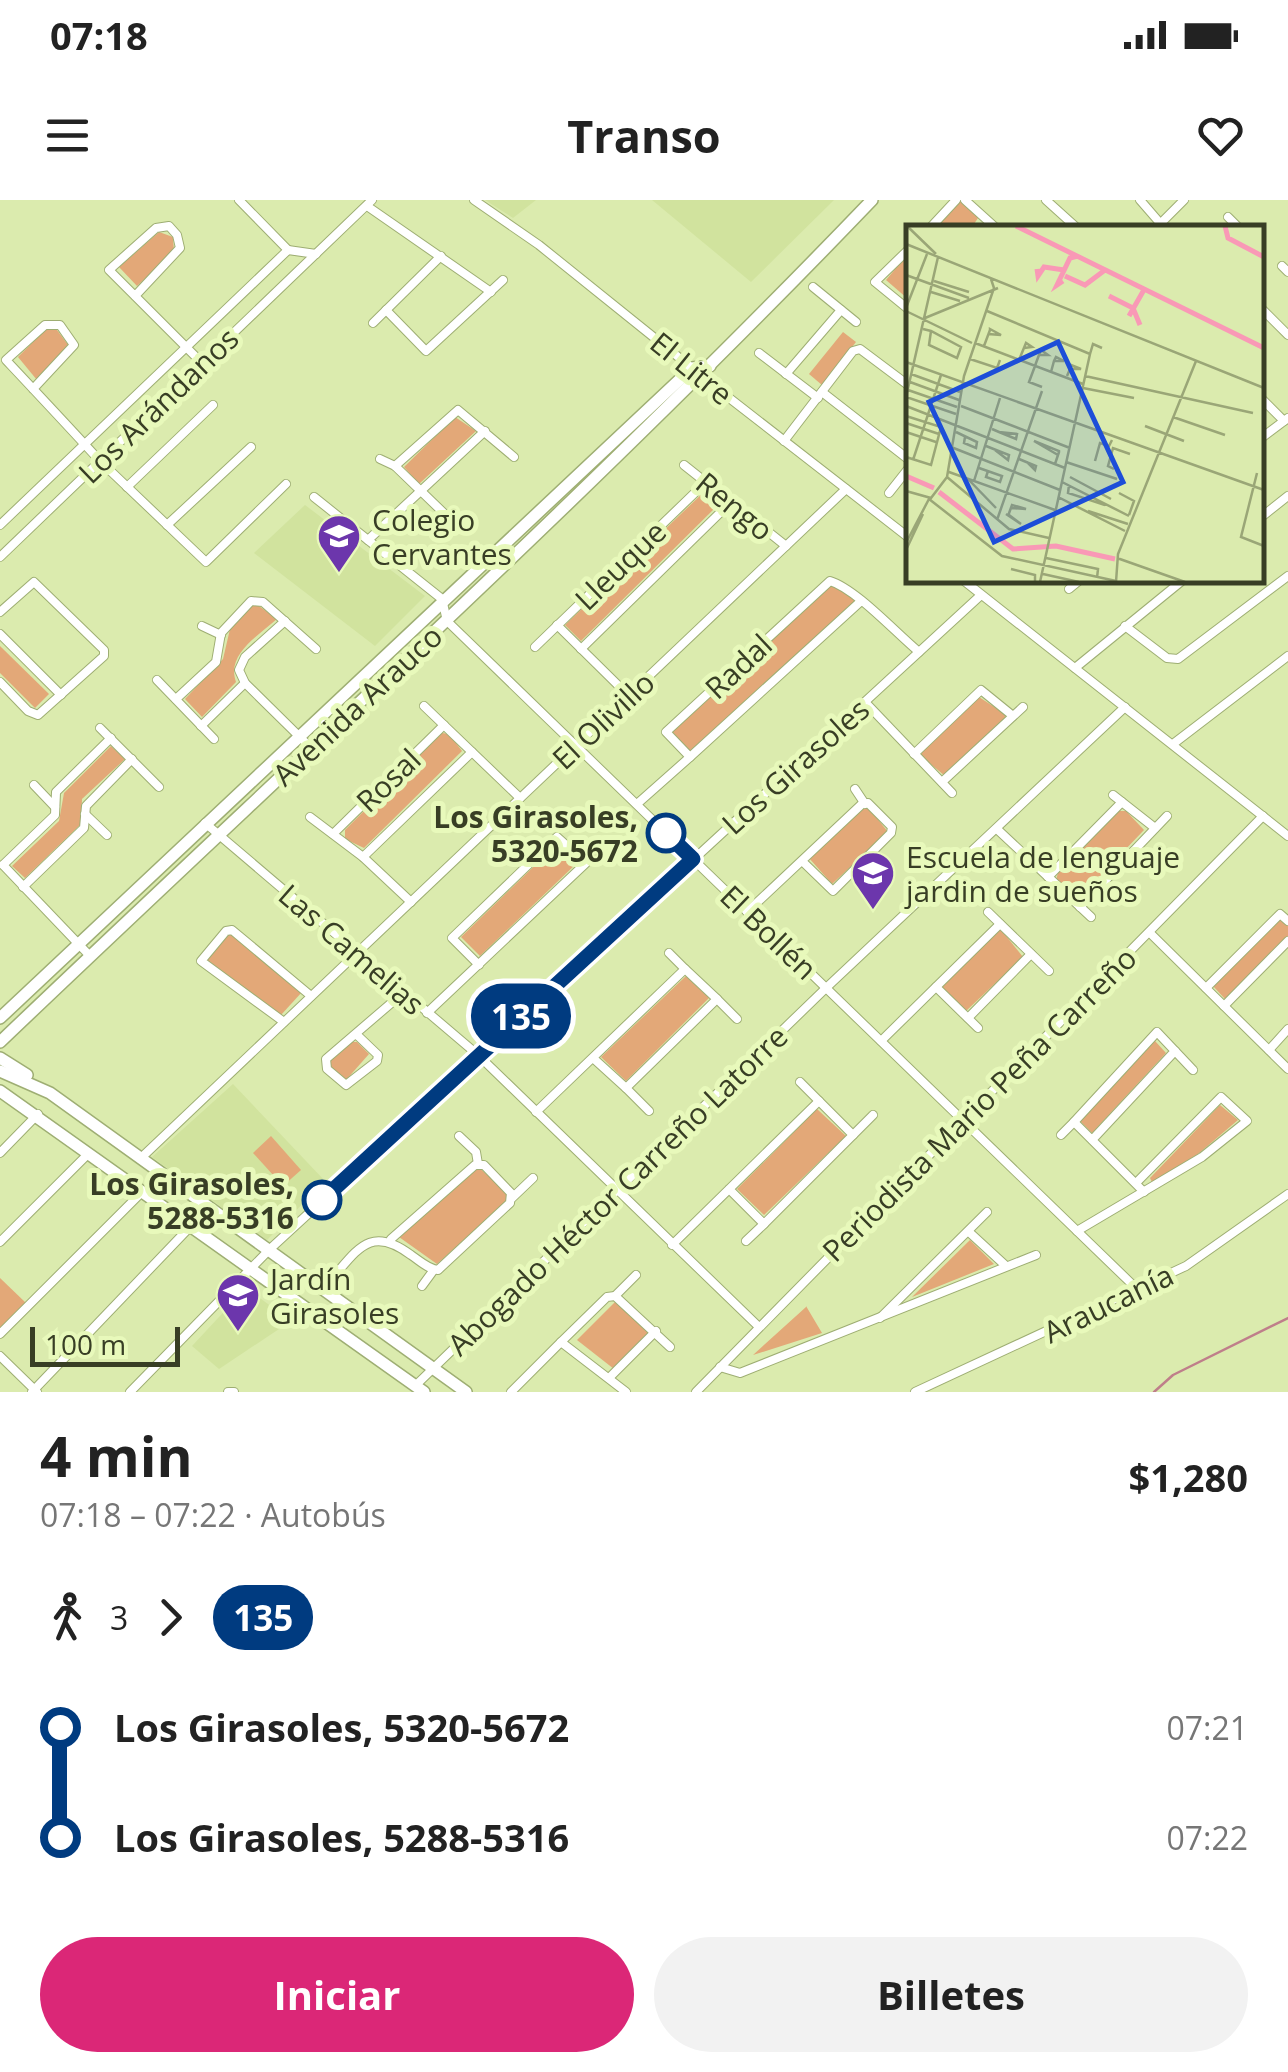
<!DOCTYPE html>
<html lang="es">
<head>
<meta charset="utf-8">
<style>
	:root { --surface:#fff; --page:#f2f2f2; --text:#222; --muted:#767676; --accent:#db2777 }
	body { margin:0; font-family:"Open Sans",sans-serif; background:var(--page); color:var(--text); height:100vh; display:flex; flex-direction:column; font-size:38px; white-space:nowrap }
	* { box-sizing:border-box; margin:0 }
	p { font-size:32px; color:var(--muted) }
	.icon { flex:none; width:55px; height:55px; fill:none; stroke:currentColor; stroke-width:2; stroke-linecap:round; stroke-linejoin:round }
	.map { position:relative; height:1192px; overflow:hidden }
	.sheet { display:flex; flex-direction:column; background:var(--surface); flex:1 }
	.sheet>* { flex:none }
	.badge { padding:0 20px; border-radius:32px; font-size:35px; line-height:65px }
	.scale { position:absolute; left:30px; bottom:25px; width:150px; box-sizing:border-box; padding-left:10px; border:5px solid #383e25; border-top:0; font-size:28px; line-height:35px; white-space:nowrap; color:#383e25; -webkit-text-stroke:8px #e8f9bb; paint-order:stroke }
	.map>.badge { position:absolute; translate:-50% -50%; box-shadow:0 0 0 5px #fff }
	.legs { display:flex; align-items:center; gap:15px; height:110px; padding:0 40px; font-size:32px }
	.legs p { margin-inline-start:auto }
	.headline { display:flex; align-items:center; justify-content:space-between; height:170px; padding:0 40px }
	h1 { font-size:55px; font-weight:700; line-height:75px }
	.button { display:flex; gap:20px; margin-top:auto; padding:20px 40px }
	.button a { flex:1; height:115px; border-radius:60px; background:var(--accent); color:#fff; font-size:40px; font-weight:700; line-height:115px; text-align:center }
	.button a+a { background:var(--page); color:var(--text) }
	ul { padding:0 40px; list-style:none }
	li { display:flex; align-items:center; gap:35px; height:110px; font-size:38px }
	li i { display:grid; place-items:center; width:15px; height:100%; margin:0 12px; background:currentColor }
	li i::after { content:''; width:25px; height:25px; margin:-12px; border:8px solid; border-radius:50%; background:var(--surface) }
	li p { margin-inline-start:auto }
	li:first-child i { background:linear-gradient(#0000 50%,currentColor 0) }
	li:last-child i { background:linear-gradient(currentColor 50%,#0000 0) }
	.status { display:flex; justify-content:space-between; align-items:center; height:70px; padding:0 50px; background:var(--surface); direction:ltr }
	.status svg { height:28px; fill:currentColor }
	header { display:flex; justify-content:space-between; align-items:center; height:130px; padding:0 40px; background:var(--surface); font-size:45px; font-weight:700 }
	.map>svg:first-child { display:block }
	.built { fill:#d1e39e }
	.green { fill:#e3a878 }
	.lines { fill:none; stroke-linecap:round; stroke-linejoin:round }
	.stream { stroke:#bf7e8a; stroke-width:2.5 }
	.street-casing { stroke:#9eae73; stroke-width:10 }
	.secondary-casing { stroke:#9eae73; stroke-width:14 }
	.street { stroke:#fff; stroke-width:8 }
	.secondary { stroke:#fff; stroke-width:11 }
	.line-1-casing { stroke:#fff; stroke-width:22 }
	.line-1 { stroke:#003b80; stroke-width:15 }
	.stop-1-dot { fill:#fff; stroke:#003b80; stroke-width:5 }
	.labels { text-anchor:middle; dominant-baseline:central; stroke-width:10; stroke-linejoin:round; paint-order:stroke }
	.street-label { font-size:30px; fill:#383e25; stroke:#e8f9bb }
	.poi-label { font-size:30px; fill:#383e25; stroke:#e8f9bb; text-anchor:start }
	.stop-label { font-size:30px; font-weight:bold; fill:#383e25; stroke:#e8f9bb; text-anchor:end }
	.inset-river { fill:none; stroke:#f999b6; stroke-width:5 }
	.inset-road { fill:none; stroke:#9aa677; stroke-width:2.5 }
	.view { fill:#1d4ed8; fill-opacity:0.15; stroke:#1d4ed8; stroke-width:5 }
	.inset-edge { fill:none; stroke:#383e25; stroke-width:5 }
</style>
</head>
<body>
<div class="status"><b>07:18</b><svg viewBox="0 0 49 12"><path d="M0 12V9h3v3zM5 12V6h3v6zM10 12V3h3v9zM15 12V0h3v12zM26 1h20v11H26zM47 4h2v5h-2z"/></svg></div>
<header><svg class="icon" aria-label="menu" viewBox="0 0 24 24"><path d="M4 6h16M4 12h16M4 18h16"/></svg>Transo<svg class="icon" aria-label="heart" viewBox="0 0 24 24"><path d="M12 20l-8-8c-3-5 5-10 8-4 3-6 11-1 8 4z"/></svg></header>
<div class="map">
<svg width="1288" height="1192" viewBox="0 0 1288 1192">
	<rect width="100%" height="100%" fill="#dbebae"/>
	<g class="built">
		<polygon points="485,0 536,0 513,18"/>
		<polygon points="652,0 834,0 751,82"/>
		<polygon points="305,305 425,396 375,446 254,353"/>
		<polygon points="233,884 325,981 267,1040 152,957"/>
		<polygon points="246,1088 291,1121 219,1169 192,1146"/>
	</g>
	<g class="green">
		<polygon points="959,0 978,18 972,27 931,28"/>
		<polygon points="159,32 173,37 174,52 137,86 119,67"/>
		<polygon points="908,54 908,99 886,80"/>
		<polygon points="46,129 57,130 69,146 37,180 18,157"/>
		<polygon points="843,132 856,142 822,185 809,174"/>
		<polygon points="455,217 476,231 419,284 404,267"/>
		<polygon points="706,290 721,302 581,441 565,425"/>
		<polygon points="832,383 855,401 690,551 669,530"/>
		<path d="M252 406H259L277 419C258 436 226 454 236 482L202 517 185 499 223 459 230 429Z"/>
		<polygon points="0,446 49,494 35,508 0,473"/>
		<polygon points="979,497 1005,514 1005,519 945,576 921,556 922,550"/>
		<polygon points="442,533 449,534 462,551 364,648 345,639 345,630"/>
		<polygon points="111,546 125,559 82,599 81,624 25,678 12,666 59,621 64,593"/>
		<polygon points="868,607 888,632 832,684 809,658 861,608"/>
		<polygon points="1119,611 1126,611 1144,630 1080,697 1056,680 1058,673"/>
		<polygon points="557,644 578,662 480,756 461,737"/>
		<polygon points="1279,717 1288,726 1288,737 1226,800 1212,785"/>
		<polygon points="996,731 1002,731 1023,757 965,812 943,790 943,785"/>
		<polygon points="229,732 302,792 281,815 206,764 205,757"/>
		<polygon points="686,776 709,798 626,881 601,857"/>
		<polygon points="1155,841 1166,853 1092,933 1080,921"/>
		<polygon points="349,842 357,842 369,854 346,880 329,866 330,859"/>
		<polygon points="1220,905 1238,920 1198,954 1152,982 1150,978"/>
		<polygon points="817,909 846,936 764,1015 737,989"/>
		<polygon points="271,936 301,970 283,986 253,953"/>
		<polygon points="477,966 509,994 508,1000 437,1064 399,1037"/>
		<polygon points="970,1040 994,1064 912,1097"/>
		<polygon points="0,1078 26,1103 0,1130"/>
		<polygon points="615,1102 649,1133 614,1169 577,1140"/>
		<polygon points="806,1106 822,1133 753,1155 806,1107"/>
	</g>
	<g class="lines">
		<polyline class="stream" points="1154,1192 1173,1175 1288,1118"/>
		<g class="street-casing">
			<g id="street">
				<polyline points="239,0 288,50"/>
				<polyline points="474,0 539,45 692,168"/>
				<polyline points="965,0 996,28"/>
				<polyline points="1046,0 1077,28"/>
				<polyline points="1140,0 1160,23"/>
				<polyline points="367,6 491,92"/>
				<polyline points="1228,17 1239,28"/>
				<polyline points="930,28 956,0"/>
				<polyline points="1156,28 1184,0"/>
				<polyline points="288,50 316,54"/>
				<polyline points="908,50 875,82 908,109"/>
				<polyline points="1282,66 1288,72"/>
				<polyline points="813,87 856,122"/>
				<polyline points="135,96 180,48 177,35 169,26 156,28 109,70 202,163"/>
				<polyline points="1260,107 1288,135"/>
				<polyline points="386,110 426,151 503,80"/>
				<polyline points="373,123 441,56"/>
				<polyline points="759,153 818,198"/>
				<polyline points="786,174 841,110"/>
				<polyline points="701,176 908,337"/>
				<path d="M33 189 74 145 60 125H45L6 160C37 193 69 227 100 261L206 362 286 284"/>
				<polyline points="822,192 908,259"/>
				<polyline points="1260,197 1284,221"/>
				<polyline points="1260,239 1288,218"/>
				<polyline points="784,241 853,151 860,149 908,185"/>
				<polyline points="380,259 395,266 453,322"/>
				<polyline points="684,265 786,346"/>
				<polyline points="395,266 458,210 514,257"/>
				<polyline points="127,287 213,205"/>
				<polyline points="889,293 908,269"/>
				<polyline points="314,297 442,399 447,421 1138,1090"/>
				<polyline points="1260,318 1288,296"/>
				<polyline points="0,325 288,50"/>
				<polyline points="167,325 251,247"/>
				<polyline points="368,340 485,231"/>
				<polyline points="0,357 372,0"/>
				<polyline points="963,380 1288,636"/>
				<polyline points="1069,389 1080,380"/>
				<path d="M860 402 690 557 666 532 830 381C856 389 896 433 919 452"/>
				<polyline points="0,412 34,382 104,450 104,456 38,515 28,511 0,482"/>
				<polyline points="285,421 245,457 239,470 245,483 310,547"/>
				<polyline points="557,425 628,495"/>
				<polyline points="202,426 221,435"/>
				<polyline points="1125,426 1167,458 1178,459 1288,376"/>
				<polyline points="0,434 61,495"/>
				<polyline points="535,447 706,282"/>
				<polyline points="581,449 731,302"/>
				<polyline points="1075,468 1183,380"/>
				<polyline points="157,480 214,539"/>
				<polyline points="176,499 216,462 221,433 251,401 263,402 316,449"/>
				<polyline points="865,502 952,593"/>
				<polyline points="424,506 520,598"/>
				<polyline points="201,526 245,483"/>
				<polyline points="100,528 159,587"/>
				<polyline points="1173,544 1288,456"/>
				<polyline points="914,554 981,490 1013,516"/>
				<polyline points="942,582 1023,507"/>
				<polyline points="34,585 55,607"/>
				<polyline points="855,589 865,604"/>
				<polyline points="1113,595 1155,628"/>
				<polyline points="637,604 690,557"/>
				<polyline points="85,614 107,635"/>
				<polyline points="310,617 363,657 411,702"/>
				<polyline points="205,623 478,855 758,1126"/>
				<polyline points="998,630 1091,717"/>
				<polyline points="333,634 444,525"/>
				<polyline points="363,657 472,552"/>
				<polyline points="3,665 55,615 56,592 111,538"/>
				<polyline points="3,665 90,756"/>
				<polyline points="1048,677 1122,602"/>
				<polyline points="23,687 84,628 86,606 132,559"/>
				<polyline points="1080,707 1167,616"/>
				<polyline points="747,712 862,604 868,603 892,627 891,633 833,691 802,661"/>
				<polyline points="988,712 1049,771"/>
				<polyline points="1150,733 1288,869"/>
				<polyline points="669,753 685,769"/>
				<polyline points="936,787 978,828"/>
				<polyline points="1206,788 1280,714 1288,721"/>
				<polyline points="717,799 737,819"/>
				<polyline points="1224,806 1288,741"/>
				<polyline points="427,813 586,663 557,637 452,738 479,765"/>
				<polyline points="968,818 1031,754"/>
				<polyline points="284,822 201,761 226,731 232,730 311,796"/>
				<polyline points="356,834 378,855 377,861 346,885 327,869 326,859 403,793"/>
				<polyline points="881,841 1000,724"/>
				<polyline points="1269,850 1288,829"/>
				<polyline points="1175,851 1193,870"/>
				<polyline points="800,882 819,901"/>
				<polyline points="626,888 649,911"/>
				<polyline points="536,912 685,769 717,799 626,888 593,858"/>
				<polyline points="853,935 873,915"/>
				<polyline points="1061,935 1074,922"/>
				<polyline points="459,936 476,952 478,964"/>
				<polyline points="1092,940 1175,851 1157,832 1074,922 1144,992"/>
				<polyline points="0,953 38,914"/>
				<polyline points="142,957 846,289"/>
				<polyline points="512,998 533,978"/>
				<polyline points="1077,1031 1202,957 1247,921 1221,897 1136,983"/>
				<polyline points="969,1032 1006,1066"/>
				<polyline points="746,1041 764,1024"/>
				<polyline points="0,1042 88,954"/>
				<polyline points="672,1045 819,901 853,935 764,1024 729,989"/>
				<polyline points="422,1086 433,1071"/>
				<path d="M323 1088C355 1056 366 1021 411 1055 420 1061 428 1069 438 1070L510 1003 511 993 484 965H475L391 1039"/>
				<polyline points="615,1096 636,1075"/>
				<polyline points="880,1118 987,1012"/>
				<polyline points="0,1134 140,994"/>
				<polyline points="0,1156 37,1192"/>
				<polyline points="720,1167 740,1173 1036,1055"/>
				<polyline points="609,1178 656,1131"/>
				<polyline points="415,1186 826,788 1125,507"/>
				<polyline points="32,1192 189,1028"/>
				<polyline points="130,1192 270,1049 981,395"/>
				<polyline points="228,1192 234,1192"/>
				<polyline points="511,1192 561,1142"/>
				<polyline points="626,1192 561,1142 607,1097 615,1096 670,1147"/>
				<polyline points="696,1192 1263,616"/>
				<polyline points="915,1192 1186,1066 1288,994"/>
			</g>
		</g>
		<g class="secondary-casing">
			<g id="secondary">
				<polyline points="0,818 692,168 710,166"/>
				<path d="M0 842C292 563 592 292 872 0"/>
				<polyline points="0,858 27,875"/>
				<polyline points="0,871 50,893 466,1192"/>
				<polyline points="0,891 424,1192"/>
			</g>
		</g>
		<use href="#street" class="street"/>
		<use href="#secondary" class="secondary"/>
	</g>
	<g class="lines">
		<g class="line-1-casing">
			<polyline id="line-1" points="322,1000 693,659 666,633"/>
		</g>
		<use href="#line-1" class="line-1"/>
	</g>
	<defs>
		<g id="school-pin" transform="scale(2.25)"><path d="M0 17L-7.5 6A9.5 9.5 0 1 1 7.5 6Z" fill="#6c36ac" stroke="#e8f9bb"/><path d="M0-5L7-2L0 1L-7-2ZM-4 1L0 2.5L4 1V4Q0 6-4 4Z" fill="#fff"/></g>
	</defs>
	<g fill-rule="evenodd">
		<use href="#school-pin" x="339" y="336"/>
		<use href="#school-pin" x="873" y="673"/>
		<use href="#school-pin" x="238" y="1095"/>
	</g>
	<g class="stop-1-dot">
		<circle cx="666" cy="633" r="18"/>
		<circle cx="322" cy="1000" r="18"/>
	</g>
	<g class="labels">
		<g class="street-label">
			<text transform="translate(692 168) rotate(39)">El Litre</text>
			<text transform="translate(158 205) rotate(-44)">Los Arándanos</text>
			<text transform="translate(735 306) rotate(39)">Rengo</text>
			<text transform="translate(620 365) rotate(-44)">Lleuque</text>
			<text transform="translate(738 466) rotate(-43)">Radal</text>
			<text transform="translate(357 505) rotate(-43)">Avenida Arauco</text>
			<text transform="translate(603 520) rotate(-43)">El Olivillo</text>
			<text transform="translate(795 566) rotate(-42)">Los Girasoles</text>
			<text transform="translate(388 580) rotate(-44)">Rosal</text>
			<text transform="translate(769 732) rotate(44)">El Bollén</text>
			<text transform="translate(352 749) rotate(41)">Las Camelias</text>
			<text transform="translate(979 904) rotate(-45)">Periodista Mario Peña Carreño</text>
			<text transform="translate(617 990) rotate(-44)">Abogado Héctor Carreño Latorre</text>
			<text transform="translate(1108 1103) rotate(-26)">Araucanía</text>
		</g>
		<g class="poi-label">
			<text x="372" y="319">Colegio<tspan x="372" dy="34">Cervantes</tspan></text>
			<text x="906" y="656">Escuela de lenguaje<tspan x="906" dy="34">jardin de sueños</tspan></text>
			<text x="270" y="1078">Jardín<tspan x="270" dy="34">Girasoles</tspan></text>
		</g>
		<g class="stop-label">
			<text x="638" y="616">Los Girasoles,<tspan x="638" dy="34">5320-5672</tspan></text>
			<text x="294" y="983">Los Girasoles,<tspan x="294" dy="34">5288-5316</tspan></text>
		</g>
	</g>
	<g transform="translate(906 25)">
		<rect width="358" height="358" fill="#dbebae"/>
		<path class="inset-river" d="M110 1 358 123M319 1 322 13 358 32M131 44 132 51 138 42 158 45M159 51 179 60 199 45M157 56 151 60 164 33 172 31M203 71 227 83 234 100M223 91 239 63M0 251 28 263M33 267 107 324 150 321 209 334"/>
		<path class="inset-road" d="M1 1 30 29M0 19 358 163M32 32 0 172 50 189M0 50 63 73M28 56 63 67M25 67 54 76M0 83 21 29M0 86 66 118M81 86 184 129M19 93 92 63M17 104 25 106 55 122 51 133 23 120 25 106M69 118 177 159M78 121 84 105V104L95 110 82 109M133 130H142L135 125 133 130 130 138 129 141 123 157 136 162M64 134 91 143 94 135M113 135 120 118 126 122 118 123M0 137 358 265M145 147 148 136 150 132 158 136H148M5 149 54 167M161 151 164 144 165 140 175 144H164M179 151 347 188M4 157 53 175M177 163 228 173M2 165 51 182M0 181 159 243M55 181 164 223M0 191 35 202 25 240 0 232M267 192 319 210M0 198 33 209M239 201 278 216M86 204 93 207 110 214 111 209 93 207M0 207 30 217M50 207 71 217 70 223 58 218 59 212M80 221 103 230 102 235 89 225M45 222 154 265M113 234 130 241 129 245 121 237M7 235 35 150M189 236 194 218 203 221 206 215M160 237 211 254M149 239 153 227V226L128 216 152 230M73 243 96 251 94 257 80 252 82 246M208 244 202 241 207 223 224 229M43 247 149 285M351 248 335 312 358 321M41 252 103 304 143 313M164 252 205 274M62 254 90 283M68 256 94 173M156 257 223 291M163 260 162 268 199 280M0 266 25 273 41 252 58 151 88 63 85 54M213 268 228 276 223 290M152 272 219 306M23 274 96 331 210 356M182 286 222 299M100 289 115 299 103 290M102 291 106 280 120 284 105 283M91 295 136 166M0 318 24 272M0 325 17 289M140 333 192 344 191 353M211 333 279 357M105 344 129 350V357M137 349 173 357M134 357 184 129 187 119 196 123M210 357 212 329 290 136"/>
		<path class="view" d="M152 117 217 257 88 317 23 177Z"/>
		<rect width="358" height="358" class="inset-edge"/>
	</g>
</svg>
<div class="scale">100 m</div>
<b class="badge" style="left:521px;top:816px;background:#003b80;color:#fff">135</b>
</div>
<section class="sheet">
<div class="headline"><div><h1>4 min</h1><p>07:18 – 07:22 · Autobús</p></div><b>$1,280</b></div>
<div class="legs"><svg class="icon" aria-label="walk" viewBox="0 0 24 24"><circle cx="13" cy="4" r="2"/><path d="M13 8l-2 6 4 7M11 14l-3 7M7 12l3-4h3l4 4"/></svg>3<svg class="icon" aria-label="forward" viewBox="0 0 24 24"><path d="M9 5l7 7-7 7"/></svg><b class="badge" style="background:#003b80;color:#fff">135</b></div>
<ul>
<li><i style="color:#003b80"></i><b>Los Girasoles, 5320-5672</b><p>07:21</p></li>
<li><i style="color:#003b80"></i><b>Los Girasoles, 5288-5316</b><p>07:22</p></li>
</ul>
<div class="button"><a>Iniciar</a><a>Billetes</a></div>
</section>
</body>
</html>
